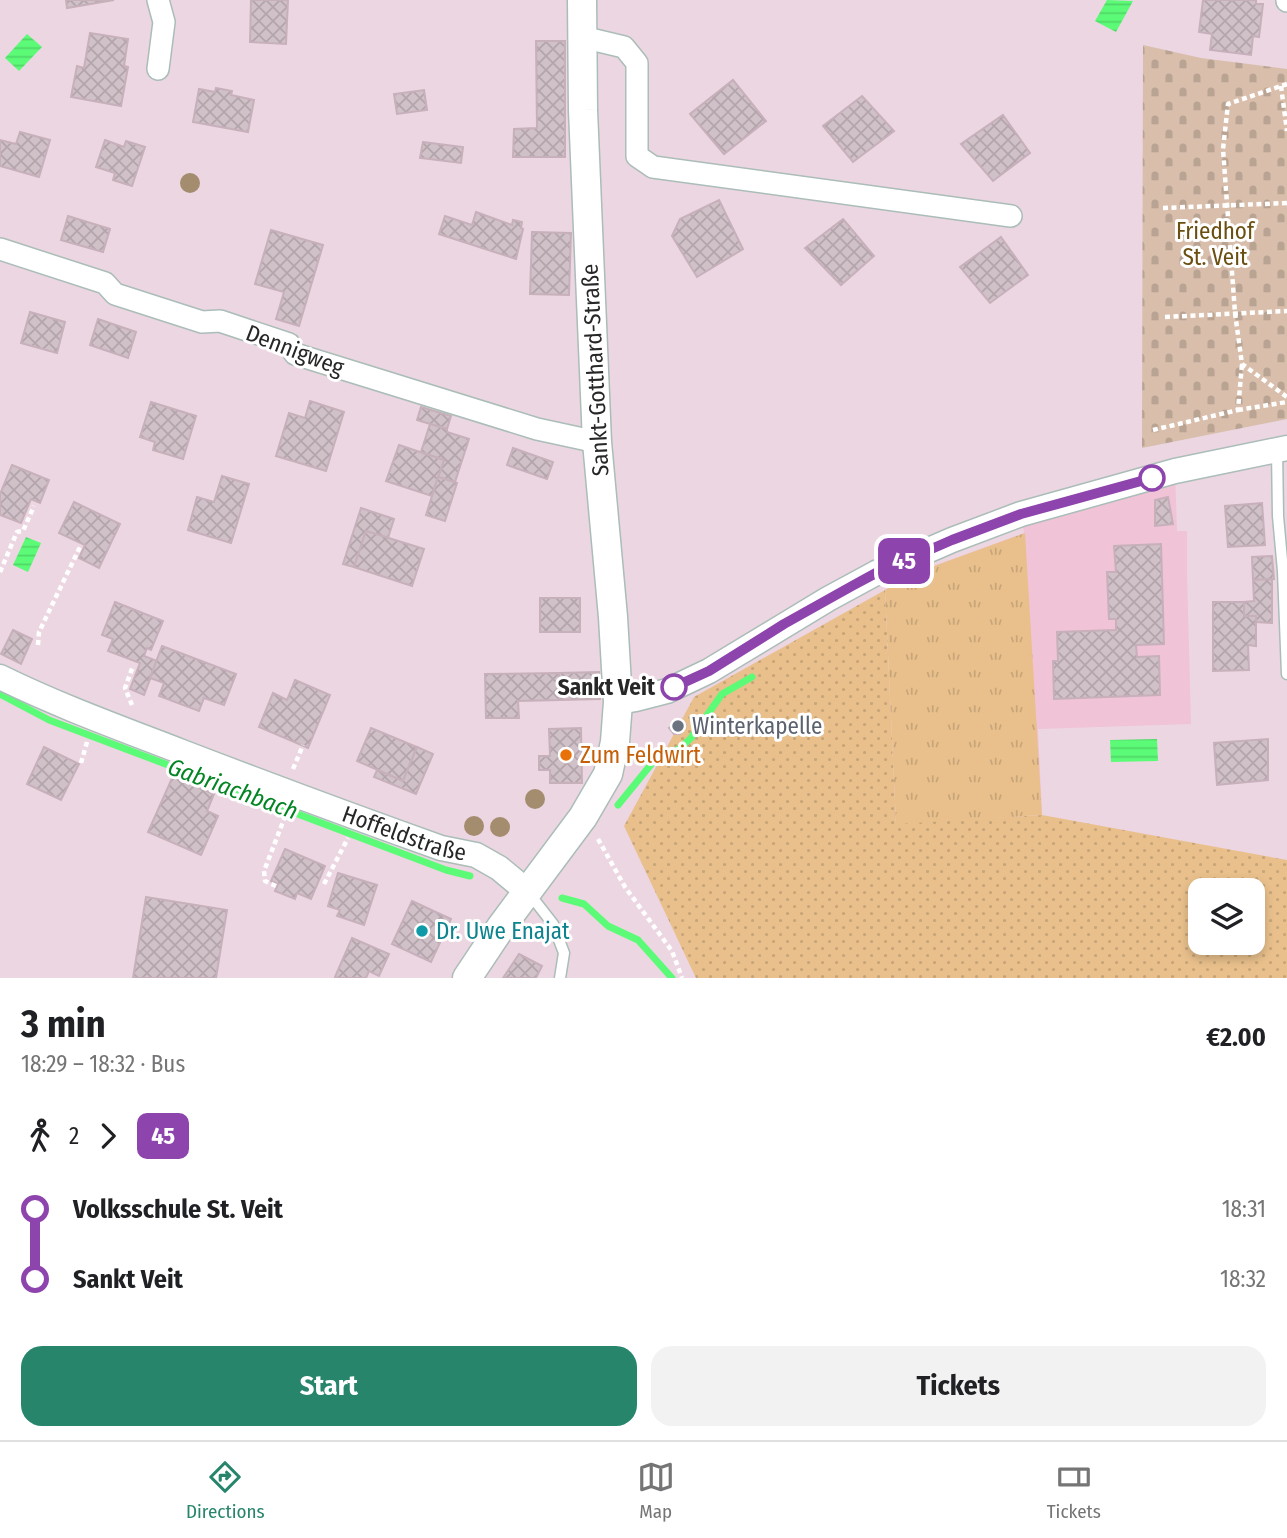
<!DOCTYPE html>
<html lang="en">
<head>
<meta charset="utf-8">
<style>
	:root { --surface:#fff; --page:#f2f2f2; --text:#202124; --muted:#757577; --line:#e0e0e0; --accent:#27856c }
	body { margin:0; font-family:"Fira Sans Condensed",sans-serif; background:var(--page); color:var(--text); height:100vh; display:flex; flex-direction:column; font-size:26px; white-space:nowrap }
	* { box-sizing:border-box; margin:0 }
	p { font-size:23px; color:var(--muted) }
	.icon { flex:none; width:38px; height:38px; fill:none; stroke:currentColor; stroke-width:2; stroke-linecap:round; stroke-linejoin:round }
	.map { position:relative; height:978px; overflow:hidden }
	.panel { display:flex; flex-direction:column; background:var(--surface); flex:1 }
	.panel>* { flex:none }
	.badge { padding:0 14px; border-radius:10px; font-size:24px; line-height:46px }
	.tools { position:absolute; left:1188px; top:878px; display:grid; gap:14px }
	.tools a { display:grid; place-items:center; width:77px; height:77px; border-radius:14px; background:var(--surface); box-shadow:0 4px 10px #0003; font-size:35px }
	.map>.badge { position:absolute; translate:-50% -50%; box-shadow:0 0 0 4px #fff }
	.legs { display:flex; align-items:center; gap:10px; height:77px; padding:0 21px; font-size:23px }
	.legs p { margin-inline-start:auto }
	.headline { display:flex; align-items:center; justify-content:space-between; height:119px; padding:0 21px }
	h1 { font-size:38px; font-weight:700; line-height:52px }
	.cta { display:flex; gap:14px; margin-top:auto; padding:14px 21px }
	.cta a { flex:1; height:80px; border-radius:21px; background:var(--accent); color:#fff; font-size:28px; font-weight:700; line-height:80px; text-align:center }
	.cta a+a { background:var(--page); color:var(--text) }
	ul { padding:0 21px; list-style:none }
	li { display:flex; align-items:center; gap:24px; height:70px; font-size:26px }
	li i { display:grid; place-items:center; width:10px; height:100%; margin:0 9px; background:currentColor }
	li i::after { content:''; width:18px; height:18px; margin:-9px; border:5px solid; border-radius:50%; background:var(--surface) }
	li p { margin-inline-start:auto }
	li:first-child i { background:linear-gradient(#0000 50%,currentColor 0) }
	li:last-child i { background:linear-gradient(currentColor 50%,#0000 0) }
	.tab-bar { display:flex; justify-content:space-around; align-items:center; height:98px; border-top:2px solid var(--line); background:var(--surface); font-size:19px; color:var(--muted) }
	.tab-bar a { display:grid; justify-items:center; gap:4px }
	.tab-bar .selected { color:var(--accent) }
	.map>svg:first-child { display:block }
	.education { fill:#f0c3d6 }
	.grass { fill:url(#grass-dots); fill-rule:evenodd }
	.cemetery { fill:url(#cemetery-stones) }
	.park { fill:url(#park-tufts) }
	.water { fill:url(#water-rules) }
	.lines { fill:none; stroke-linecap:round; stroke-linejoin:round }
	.stream { stroke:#5cfb77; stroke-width:7 }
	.building { fill:url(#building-cross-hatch); stroke:#c7b0ba; stroke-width:2 }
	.service-casing { stroke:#abbdb8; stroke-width:13 }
	.minor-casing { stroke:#abbdb8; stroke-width:24 }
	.tertiary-casing { stroke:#abbdb8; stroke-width:27 }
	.secondary-casing { stroke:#abbdb8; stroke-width:31 }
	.path { stroke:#fff; stroke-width:4.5; stroke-dasharray:5 3.5; stroke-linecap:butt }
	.service { stroke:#fff; stroke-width:10 }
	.minor { stroke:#fff; stroke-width:21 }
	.tertiary { stroke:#fff; stroke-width:24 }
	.secondary { stroke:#fff; stroke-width:28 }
	.tree { fill:#a48c6f }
	.line-1-casing { stroke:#fff; stroke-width:16 }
	.line-1 { stroke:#8e44ad; stroke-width:10 }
	.stop-1-dot { fill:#fff; stroke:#8e44ad; stroke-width:3.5 }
	.worship-dot { fill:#6b7280; stroke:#fff; stroke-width:2.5 }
	.food-dot { fill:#e8710a; stroke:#fff; stroke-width:2.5 }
	.culture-dot { fill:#0f9aa8; stroke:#fff; stroke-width:2.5 }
	.labels { text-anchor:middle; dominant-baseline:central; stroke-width:6; stroke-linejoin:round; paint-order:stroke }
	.park-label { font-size:23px; fill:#6a4f11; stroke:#fff }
	.street-label { font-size:23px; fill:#272727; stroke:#fff }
	.stop-label { font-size:23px; font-weight:bold; fill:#272727; stroke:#fff; text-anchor:end }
	.worship-label { font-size:23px; fill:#5b616d; stroke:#fff; text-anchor:start }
	.food-label { font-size:23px; fill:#c56008; stroke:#fff; text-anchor:start }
	.culture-label { font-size:23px; fill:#0d838f; stroke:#fff; text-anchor:start }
	.water-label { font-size:24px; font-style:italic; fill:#038523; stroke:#fff }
</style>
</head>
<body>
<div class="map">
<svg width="1287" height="978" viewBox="0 0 1287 978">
	<defs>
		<pattern id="grass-dots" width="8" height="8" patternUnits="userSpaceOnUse" patternTransform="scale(1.75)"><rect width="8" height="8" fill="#e9c08c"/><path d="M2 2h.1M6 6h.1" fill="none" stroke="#c8a579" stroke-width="1.8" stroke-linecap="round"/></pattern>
		<pattern id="cemetery-stones" width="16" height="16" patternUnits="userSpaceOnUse" patternTransform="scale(1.75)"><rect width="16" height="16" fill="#d8beab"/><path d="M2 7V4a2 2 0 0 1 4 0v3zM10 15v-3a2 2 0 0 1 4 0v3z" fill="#b9a393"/></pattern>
		<pattern id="park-tufts" width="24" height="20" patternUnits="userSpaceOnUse" patternTransform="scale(1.75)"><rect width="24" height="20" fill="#e9c08c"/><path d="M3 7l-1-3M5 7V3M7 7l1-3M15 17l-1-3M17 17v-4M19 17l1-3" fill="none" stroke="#c8a579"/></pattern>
		<pattern id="water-rules" width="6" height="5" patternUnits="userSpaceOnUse" patternTransform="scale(1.75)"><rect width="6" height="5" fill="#5cfb77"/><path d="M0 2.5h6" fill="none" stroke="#50d767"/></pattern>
		<pattern id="building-cross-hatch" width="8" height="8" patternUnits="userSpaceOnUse" patternTransform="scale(1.75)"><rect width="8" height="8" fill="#d0c0c7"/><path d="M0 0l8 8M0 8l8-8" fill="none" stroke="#b3a5ab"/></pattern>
	</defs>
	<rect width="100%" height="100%" fill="#ecd6e2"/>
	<polygon class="education" points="1175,471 1177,531 1187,531 1187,573 1191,724 1038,729 1042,815 885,590 912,574 1024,533 1021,514"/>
	<path class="grass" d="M885 590 896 823 1042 815 1287 860V978H696L624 826 694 697ZM1200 891H1253V943H1200Z"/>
	<polygon class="cemetery" points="1143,45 1201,58 1287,69 1287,419 1142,448"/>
	<polygon class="park" points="1025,533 1042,815 896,824 885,590 912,574"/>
	<g class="water">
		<polygon points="1107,0 1133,1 1116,32 1095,21"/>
		<polygon points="27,34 42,47 19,71 5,58"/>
		<polygon points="26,537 41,543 28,572 13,565"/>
		<polygon points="1157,739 1158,761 1111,762 1110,740"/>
	</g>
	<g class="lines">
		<g class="stream">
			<polyline points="0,694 49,720 446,870 470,876"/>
			<polyline points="618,805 653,762 679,749 691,738 722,694 752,677"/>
			<polyline points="562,898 584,904 608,926 638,940 672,978"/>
		</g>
	</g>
	<g class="building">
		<polygon points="66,0 114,0 67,8"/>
		<polygon points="251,0 288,0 286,44 250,42"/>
		<polygon points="1203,0 1256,0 1256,4 1263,4 1259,37 1253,36 1251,55 1210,50 1212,34 1199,32"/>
		<polygon points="90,33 128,39 124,66 128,67 121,106 71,97 77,66 84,68"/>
		<polygon points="536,41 565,41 565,157 513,157 514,129 537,128"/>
		<polygon points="733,80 766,121 724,154 690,114"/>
		<polygon points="216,88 232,91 231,95 254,100 248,132 193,122 199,89 215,92"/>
		<polygon points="424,90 427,110 397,114 394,94"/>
		<polygon points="862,96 894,131 853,162 823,126"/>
		<polygon points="1003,115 1030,153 993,181 961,144"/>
		<polygon points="20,132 50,140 39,177 0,166 0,140 16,144"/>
		<polygon points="105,140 124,147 126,141 145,147 132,186 113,180 115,173 96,167"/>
		<polygon points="423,142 463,147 461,163 420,158"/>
		<polygon points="719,200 743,249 697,277 672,236 680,219"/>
		<polygon points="476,212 512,225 513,220 522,222 521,228 523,229 516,259 439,234 445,216 472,225"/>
		<polygon points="68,216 110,229 103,252 61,240"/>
		<polygon points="843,219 874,256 841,285 805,248"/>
		<polygon points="271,230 323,245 299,326 276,319 284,292 255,284"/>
		<polygon points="532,232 571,233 569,295 530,294"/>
		<polygon points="1001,237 1028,275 990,303 960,267"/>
		<polygon points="30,312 65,322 57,353 21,343"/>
		<polygon points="98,319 136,332 128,358 90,345"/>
		<polygon points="310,401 344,412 326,471 276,456 289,413 305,418"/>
		<polygon points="151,402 196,416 183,459 153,450 155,442 140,437"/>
		<polygon points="421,407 451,416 447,429 417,420"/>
		<polygon points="430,424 447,429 447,432 469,439 455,482 438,477 444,460 421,452"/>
		<polygon points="399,445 444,460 432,496 386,481"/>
		<polygon points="513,448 553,462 547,479 507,465"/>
		<polygon points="12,465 49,480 40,503 31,499 21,523 0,515 0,494"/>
		<polygon points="222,476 249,484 231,543 188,530 197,497 214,502"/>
		<polygon points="438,477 457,483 445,521 426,515"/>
		<polygon points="1168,497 1173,524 1155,526 1155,500"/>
		<polygon points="74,502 120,524 99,568 79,558 85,545 59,533"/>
		<polygon points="1262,503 1265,545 1228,547 1225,506"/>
		<polygon points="361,508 394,519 388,538 366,531 354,567 343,564"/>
		<polygon points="366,531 424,549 412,586 354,567"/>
		<polygon points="1161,544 1164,644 1136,645 1137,657 1159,656 1160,695 1054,699 1053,661 1058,661 1057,632 1116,630 1116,619 1109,619 1107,572 1116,572 1114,546"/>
		<polygon points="1272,556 1274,579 1253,580 1252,557"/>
		<polygon points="1272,579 1272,623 1256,622 1256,616 1244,616 1244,602 1254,601 1253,580"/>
		<rect x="540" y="598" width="40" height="34"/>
		<polygon points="115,602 163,621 151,650 147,648 144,656 157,661 144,695 130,689 140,663 108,651 113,639 102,635"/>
		<polygon points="1213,602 1244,602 1244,616 1256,616 1256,646 1248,645 1249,670 1213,671"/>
		<polygon points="13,630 32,639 21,664 1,654"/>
		<polygon points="162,646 236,674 224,705 204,698 199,711 159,696 164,683 150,678"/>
		<polygon points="599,672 600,699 559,700 559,673"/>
		<polygon points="559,673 559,700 518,701 519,718 486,718 485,674"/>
		<polygon points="295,680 330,695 308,748 259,727 273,693 287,700"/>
		<polygon points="681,719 686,725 684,729 680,734 674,734 669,728"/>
		<polygon points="371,728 417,747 403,781 357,761"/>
		<polygon points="581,728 582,783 550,783 550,770 539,770 539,756 550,756 549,729"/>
		<polygon points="1268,739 1268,780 1217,785 1214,743"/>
		<polygon points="44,747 79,764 61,800 27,784"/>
		<polygon points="417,747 433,754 416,794 374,777 377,770 403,781"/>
		<polygon points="173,776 214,794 207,811 218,816 201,855 148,832"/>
		<polygon points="285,849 325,866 311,899 297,893 295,899 275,891 278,884 271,881"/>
		<polygon points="338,873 377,885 364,925 337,916 340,910 328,906"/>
		<polygon points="146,897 227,910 216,978 133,978"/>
		<polygon points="412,901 451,919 431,962 392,944"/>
		<polygon points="352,938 389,954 379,976 369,971 366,978 338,978 335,977"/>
		<polygon points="519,954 542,966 536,978 503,978"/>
	</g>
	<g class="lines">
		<g class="service-casing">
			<g id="service">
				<polyline points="1277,450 1278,516 1283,571 1287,674"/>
				<polyline points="528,892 553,924 564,953 560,978"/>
			</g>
		</g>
		<g class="minor-casing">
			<g id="minor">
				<polyline points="1287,0 1287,1"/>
				<polyline points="582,37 624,47 637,63 637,156 653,167 1011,216"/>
				<polyline points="158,69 164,22 158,0"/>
				<polyline points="0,249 105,283 115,294 202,322 220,321 289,344 295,354 537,429 597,442"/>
			</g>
		</g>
		<g class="tertiary-casing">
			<g id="tertiary">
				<path id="s1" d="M0 677C59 706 120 728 182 752 268 785 354 817 441 848L476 855 499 868 528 892"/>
				<polyline points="618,702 636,699 667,691 709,671 828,599 876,573 952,540 1021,514 1175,471 1287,448"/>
			</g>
		</g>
		<g class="secondary-casing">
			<polyline id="secondary" points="467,978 501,927 583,817 608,774 615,742 618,702 613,617 597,442 583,110 582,0"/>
		</g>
		<g class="path">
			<polyline points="1287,84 1228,104 1223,149 1235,313 1242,364 1287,397"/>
			<polyline points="1281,86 1287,131"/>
			<polyline points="1163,208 1287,203"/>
			<polyline points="1165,317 1287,311"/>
			<polyline points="1238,410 1287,402"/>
			<polyline points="1153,430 1238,410 1242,364"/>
			<polyline points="0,572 17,532 23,531 34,506"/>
			<polyline points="38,645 39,632 80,547"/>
			<polyline points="132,705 125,688 133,666"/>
			<polyline points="81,763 87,742"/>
			<polyline points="293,769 303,745"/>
			<polyline points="598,839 625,887 672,951 682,978"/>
			<polyline points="324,884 348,838"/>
			<polyline points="276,886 265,881 264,871 286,814"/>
		</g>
		<use href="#service" class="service"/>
		<use href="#minor" class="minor"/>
		<use href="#tertiary" class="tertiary"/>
		<use href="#secondary" class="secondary"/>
	</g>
	<g class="tree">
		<circle cx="190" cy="183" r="10"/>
		<circle cx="535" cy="799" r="10"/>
		<circle cx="474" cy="826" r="10"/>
		<circle cx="500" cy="827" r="10"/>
	</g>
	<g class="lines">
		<g class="line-1-casing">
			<polyline id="line-1" points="674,687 709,671 784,624 852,586 876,573 952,540 1021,514 1152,478"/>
		</g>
		<use href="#line-1" class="line-1"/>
	</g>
	<g class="stop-1-dot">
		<circle cx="1152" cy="478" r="12"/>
		<circle cx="674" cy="687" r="12"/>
	</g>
	<circle class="worship-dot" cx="678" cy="726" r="7"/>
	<circle class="food-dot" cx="566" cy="755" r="7"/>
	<circle class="culture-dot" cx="422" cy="931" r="7"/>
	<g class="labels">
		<g class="park-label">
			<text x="1215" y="231">Friedhof<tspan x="1215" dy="26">St. Veit</tspan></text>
		</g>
		<g class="street-label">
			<text transform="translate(295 350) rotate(21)">Dennigweg</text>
			<text transform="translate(595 370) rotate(-93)">Sankt-Gotthard-Straße</text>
			<text stroke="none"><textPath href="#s1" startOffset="434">Hoffeldstraße</textPath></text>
		</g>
		<g class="stop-label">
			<text x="655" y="687">Sankt Veit</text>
		</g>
		<g class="worship-label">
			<text x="692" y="726">Winterkapelle</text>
		</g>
		<g class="food-label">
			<text x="580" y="755">Zum Feldwirt</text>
		</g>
		<g class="culture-label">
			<text x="436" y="931">Dr. Uwe Enajat</text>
		</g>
		<g class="water-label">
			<text transform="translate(233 789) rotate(20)">Gabriachbach</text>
		</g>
	</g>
</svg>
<div class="tools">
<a><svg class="icon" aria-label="layers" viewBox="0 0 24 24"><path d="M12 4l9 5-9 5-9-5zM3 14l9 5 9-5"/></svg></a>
</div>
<b class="badge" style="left:904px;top:561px;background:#8e44ad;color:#fff">45</b>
</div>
<section class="panel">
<div class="headline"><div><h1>3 min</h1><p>18:29 – 18:32 · Bus</p></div><b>€2.00</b></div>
<div class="legs"><svg class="icon" aria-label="walk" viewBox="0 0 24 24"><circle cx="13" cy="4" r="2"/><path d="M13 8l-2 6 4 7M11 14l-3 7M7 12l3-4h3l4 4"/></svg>2<svg class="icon" aria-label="forward" viewBox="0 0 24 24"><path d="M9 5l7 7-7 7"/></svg><b class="badge" style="background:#8e44ad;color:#fff">45</b></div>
<ul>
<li><i style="color:#8e44ad"></i><b>Volksschule St. Veit</b><p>18:31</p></li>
<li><i style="color:#8e44ad"></i><b>Sankt Veit</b><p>18:32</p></li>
</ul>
<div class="cta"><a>Start</a><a>Tickets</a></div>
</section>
<nav class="tab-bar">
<a class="selected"><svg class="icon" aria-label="directions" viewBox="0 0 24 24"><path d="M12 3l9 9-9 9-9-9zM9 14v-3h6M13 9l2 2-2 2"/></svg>Directions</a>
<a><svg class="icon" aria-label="map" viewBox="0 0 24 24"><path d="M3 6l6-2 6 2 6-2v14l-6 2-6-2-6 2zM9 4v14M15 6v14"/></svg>Map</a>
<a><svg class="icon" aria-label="tickets" viewBox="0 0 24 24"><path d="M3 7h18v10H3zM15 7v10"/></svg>Tickets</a>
</nav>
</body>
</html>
